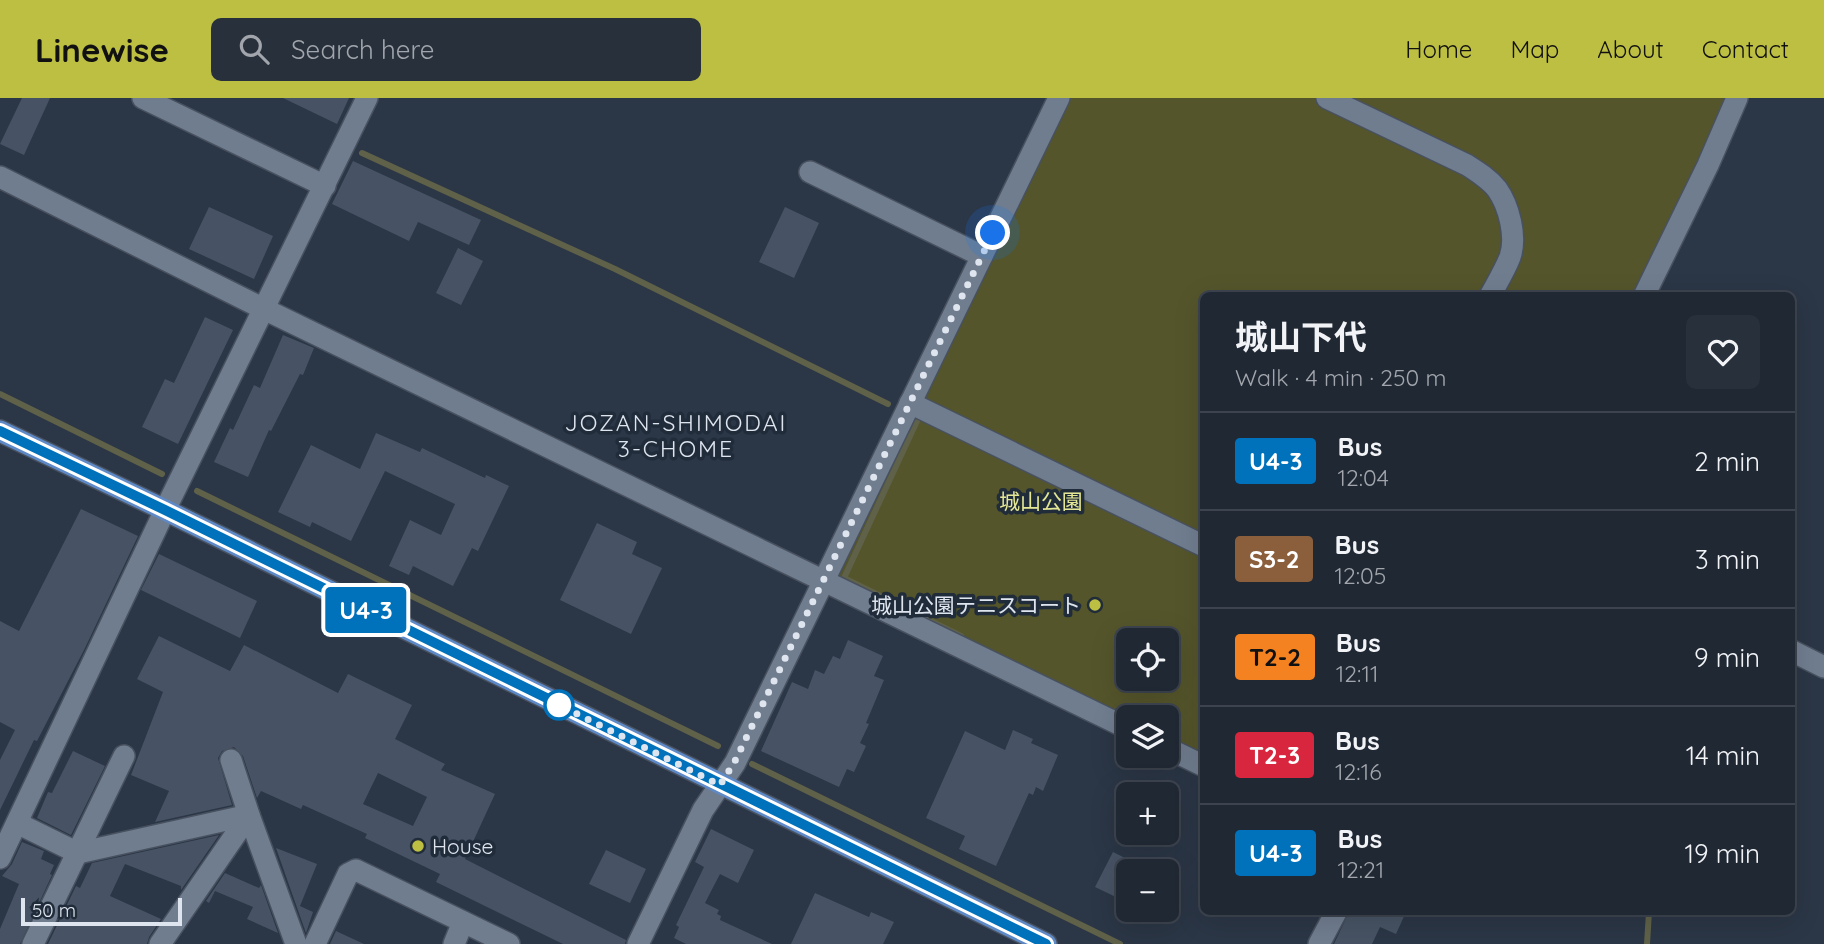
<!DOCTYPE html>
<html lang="en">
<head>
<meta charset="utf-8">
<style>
	:root { --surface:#202834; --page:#28303c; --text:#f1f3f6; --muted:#a2a6ac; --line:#3d444f; --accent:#bdbf43 }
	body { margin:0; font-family:Quicksand,"Noto Sans JP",sans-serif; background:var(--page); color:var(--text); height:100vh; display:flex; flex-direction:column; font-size:26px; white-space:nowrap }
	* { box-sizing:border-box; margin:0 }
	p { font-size:23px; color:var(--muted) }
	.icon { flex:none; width:38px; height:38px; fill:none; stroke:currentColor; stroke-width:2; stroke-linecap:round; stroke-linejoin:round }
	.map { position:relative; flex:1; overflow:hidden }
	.sheet { position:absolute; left:1200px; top:194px; width:595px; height:623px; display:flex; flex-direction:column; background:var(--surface); border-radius:10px; box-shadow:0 7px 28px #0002,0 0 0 2px var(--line) }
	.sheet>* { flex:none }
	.badge { padding:0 14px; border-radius:5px; font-size:24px; line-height:46px }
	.fabs { position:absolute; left:1116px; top:530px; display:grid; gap:14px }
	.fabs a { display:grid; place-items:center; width:63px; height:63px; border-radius:10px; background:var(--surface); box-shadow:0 7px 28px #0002,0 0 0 2px var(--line); font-size:35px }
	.scale { position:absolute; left:21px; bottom:18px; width:161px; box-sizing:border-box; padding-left:7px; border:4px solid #dee5ef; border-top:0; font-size:19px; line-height:24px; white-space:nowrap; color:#dee5ef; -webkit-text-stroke:5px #212c3b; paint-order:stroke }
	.you { position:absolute; width:35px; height:35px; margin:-18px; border:5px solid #fff; border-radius:50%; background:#1a73e8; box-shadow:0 0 0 10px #1a73e833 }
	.map>.badge { position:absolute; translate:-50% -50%; box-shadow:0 0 0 4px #fff }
	.round { display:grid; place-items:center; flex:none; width:74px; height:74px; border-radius:10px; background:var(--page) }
	.summary { display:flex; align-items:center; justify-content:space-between; height:119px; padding:0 35px }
	h1 { font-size:33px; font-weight:700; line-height:52px }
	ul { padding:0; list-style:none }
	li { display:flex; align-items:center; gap:21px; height:98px; padding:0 35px; border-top:2px solid var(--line) }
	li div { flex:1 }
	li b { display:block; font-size:26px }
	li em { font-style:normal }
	li .badge { min-width:77px; font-weight:700; text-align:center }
	header { display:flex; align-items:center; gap:42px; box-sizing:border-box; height:98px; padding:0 35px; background:var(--accent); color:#111 }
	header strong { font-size:33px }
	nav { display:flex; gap:38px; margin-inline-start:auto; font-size:24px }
	.search { width:490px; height:63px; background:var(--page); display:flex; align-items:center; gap:18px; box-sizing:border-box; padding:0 24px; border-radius:10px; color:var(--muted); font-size:26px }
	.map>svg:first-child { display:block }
	.green { fill:#54552b; fill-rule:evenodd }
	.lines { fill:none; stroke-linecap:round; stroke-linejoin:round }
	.stream { stroke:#5f6148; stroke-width:6 }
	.building { fill:#475364; fill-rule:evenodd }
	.minor-casing { stroke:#48515f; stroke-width:24 }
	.major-casing { stroke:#48515f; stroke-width:24 }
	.minor { stroke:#707d8f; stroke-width:21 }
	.major { stroke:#5e89c7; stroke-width:21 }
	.line-casing { stroke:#fff; stroke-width:16 }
	.line { stroke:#0072bc; stroke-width:10 }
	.walk { stroke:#dee5ef; stroke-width:7; stroke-dasharray:0 12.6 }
	.poi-dot { fill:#bdbf43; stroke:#212c3b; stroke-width:2.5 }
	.stop-dot { fill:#fff; stroke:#0072bc; stroke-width:3.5 }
	.labels { text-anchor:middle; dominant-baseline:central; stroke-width:7; stroke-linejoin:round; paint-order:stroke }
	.park-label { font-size:21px; fill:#e4e794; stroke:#212c3b }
	.poi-label { font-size:21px; fill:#dee5ef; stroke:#212c3b; text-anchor:end }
	.neighbourhood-label { font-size:23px; letter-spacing:2px; fill:#dee5ef; stroke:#212c3b }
</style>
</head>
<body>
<header>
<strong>Linewise</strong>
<div class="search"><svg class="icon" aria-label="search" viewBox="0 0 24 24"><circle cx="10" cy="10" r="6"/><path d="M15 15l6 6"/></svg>Search here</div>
<nav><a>Home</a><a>Map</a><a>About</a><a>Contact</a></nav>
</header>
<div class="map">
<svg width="1824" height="846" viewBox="0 0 1824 846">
	<rect width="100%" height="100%" fill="#2b3646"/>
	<path class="green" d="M1059 0H1733L1637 198H1204V655L1167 638V620H1129L823 481ZM1129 542H1167V581H1129Z"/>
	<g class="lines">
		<g class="stream">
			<polyline points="362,55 615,171 888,306"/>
			<polyline points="0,296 162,376"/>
			<polyline points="918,321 844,480 961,538"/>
			<polyline points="197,393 718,648"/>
			<polyline points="752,666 1120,846"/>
			<polyline points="1647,846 1649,814"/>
		</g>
	</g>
	<g class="building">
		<polygon points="22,0 50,0 24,57 0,46"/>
		<polygon points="283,0 349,0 337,26"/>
		<polygon points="353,63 481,122 469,147 418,124 409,143 332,106"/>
		<polygon points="209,109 273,138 254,181 189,151"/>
		<polygon points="785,109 819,125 794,180 759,164"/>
		<polygon points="458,150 483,163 461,207 436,195"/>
		<polygon points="205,219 233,232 178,346 142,329 165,281 174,285"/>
		<polygon points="283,237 314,250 303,277 300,276 271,333 269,332 248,379 214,364 230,330 233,332 254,287 260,290"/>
		<polygon points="376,335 420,354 422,350 485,380 486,377 509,388 478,453 472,450 453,488 413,468 409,477 389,468 410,422 441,437 455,406 385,373 351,443 312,424 310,429 278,414 311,347 360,371"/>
		<polygon points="81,411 138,438 85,550 37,643 34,642 0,712 0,662 15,632 0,624 0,523 19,533"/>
		<polygon points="597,425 637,444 632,456 662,470 631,536 560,502"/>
		<polygon points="159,456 257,503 240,540 141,492"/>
		<path d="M159 538 230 573 244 547 338 595 348 576 412 607 395 641 445 666 441 672 495 696 465 761 626 842 625 846H563L436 784 440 776 365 740 367 736 303 707 301 711 261 693 257 700 243 658 234 649 222 653 218 660 232 707 155 724 169 693 131 677 163 594 137 581ZM378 675 427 699 413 728 363 706Z"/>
		<polygon points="848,542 883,558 874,578 884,582 866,625 869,626 860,645 866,648 854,674 847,671 839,689 761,653 792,584 808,591 815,572 824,576 833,558 840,561"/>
		<polygon points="1013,632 1033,641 1031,645 1058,657 1043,693 1036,689 1033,697 1029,695 996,768 959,751 965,738 926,720 965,633 1005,652"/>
		<polygon points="73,653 105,668 71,737 37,720 48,694 52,695"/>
		<polygon points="711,731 754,752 738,785 720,776 705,805 719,812 717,816 721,818 720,822 772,846 686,846 674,840 679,829 676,827 704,769 695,764"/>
		<polygon points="219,737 181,792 181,788 125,766 110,798 161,821 149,839 147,846 48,846 76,788 80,790 92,765"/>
		<polygon points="22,744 44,753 41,761 54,767 50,776 52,777 20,846 0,846 0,831 19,786 2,778 12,766"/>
		<polygon points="276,750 317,766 300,808 313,814 306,835"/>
		<polygon points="606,752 646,771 630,805 589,786"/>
		<polygon points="1113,754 1137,766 1134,774 1129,774 1129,783 1120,801 1095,789"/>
		<polygon points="225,775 259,790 261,787 278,835 247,821 253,809 215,793 209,805 206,803"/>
		<polygon points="815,795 869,819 871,814 894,824 883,846 791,846"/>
		<polygon points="1349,814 1406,814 1396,836 1380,829 1372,846 1334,846"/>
		<polygon points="336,833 364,846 330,846"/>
	</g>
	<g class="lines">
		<g class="minor-casing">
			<g id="minor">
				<polyline points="143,0 325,88"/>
				<path d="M1327 0 1467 67C1478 74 1489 81 1497 91 1509 108 1517 139 1510 159 1505 172 1497 185 1490 198"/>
				<polyline points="810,74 982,158"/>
				<polyline points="0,79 264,211 1129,631"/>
				<polyline points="1644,198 1708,67 1737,0"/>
				<polyline points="910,305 1204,448"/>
				<polyline points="1792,553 1824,569"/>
				<polyline points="1167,650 1204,668"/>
				<polyline points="17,725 78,755 249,717 296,846"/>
				<polyline points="0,760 165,412 367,0"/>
				<polyline points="33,846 124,658"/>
				<polyline points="160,846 249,717 231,662"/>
				<polyline points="315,846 348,776 356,772 509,846"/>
				<polyline points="454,846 463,824"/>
				<polyline points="638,846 703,712 735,665 1059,0"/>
				<polyline points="1319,846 1336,814"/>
			</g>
		</g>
		<g class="major-casing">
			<polyline id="major" points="0,333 165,412 1046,846"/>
		</g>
		<use href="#minor" class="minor"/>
		<use href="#major" class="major"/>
	</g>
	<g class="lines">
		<g class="line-casing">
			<polyline id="line" points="0,333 165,412 1046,846"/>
		</g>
		<use href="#line" class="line"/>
		<polyline class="walk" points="559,607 551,603 720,687 734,665 993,135"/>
	</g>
	<g class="poi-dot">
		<circle cx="1095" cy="507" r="7"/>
		<circle cx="418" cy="748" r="7"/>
	</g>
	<circle class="stop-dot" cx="559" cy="607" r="14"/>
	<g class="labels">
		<g class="park-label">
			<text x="1041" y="403">城山公園</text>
		</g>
		<g class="poi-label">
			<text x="1081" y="507">城山公園テニスコート</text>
			<text x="432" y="748" text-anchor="start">House</text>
		</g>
		<g class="neighbourhood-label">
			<text x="676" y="324">JOZAN-SHIMODAI<tspan x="676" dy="26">3-CHOME</tspan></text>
		</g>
	</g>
</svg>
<div class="fabs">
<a><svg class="icon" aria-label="locate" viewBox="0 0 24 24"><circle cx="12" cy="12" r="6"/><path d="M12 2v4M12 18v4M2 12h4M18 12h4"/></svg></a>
<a><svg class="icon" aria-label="layers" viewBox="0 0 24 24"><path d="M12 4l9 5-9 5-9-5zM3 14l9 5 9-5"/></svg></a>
<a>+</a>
<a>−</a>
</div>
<div class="scale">50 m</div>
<div class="you" style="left:993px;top:135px"></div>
<b class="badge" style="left:366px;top:512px;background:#0072bc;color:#fff">U4-3</b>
<section class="sheet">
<div class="summary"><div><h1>城山下代</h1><p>Walk · 4 min · 250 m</p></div><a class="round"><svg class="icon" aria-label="heart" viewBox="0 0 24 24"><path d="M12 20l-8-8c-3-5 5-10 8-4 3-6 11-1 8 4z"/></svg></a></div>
<ul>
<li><span class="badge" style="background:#0072bc;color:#fff">U4-3</span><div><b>Bus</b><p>12:04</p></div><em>2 min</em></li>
<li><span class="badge" style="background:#8b5e3c;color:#fff">S3-2</span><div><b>Bus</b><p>12:05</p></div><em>3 min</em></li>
<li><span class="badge" style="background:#f58220;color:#111">T2-2</span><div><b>Bus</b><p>12:11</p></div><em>9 min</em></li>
<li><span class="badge" style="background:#d7263d;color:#fff">T2-3</span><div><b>Bus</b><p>12:16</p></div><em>14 min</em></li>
<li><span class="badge" style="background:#0072bc;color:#fff">U4-3</span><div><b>Bus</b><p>12:21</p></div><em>19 min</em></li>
</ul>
</section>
</div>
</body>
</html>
